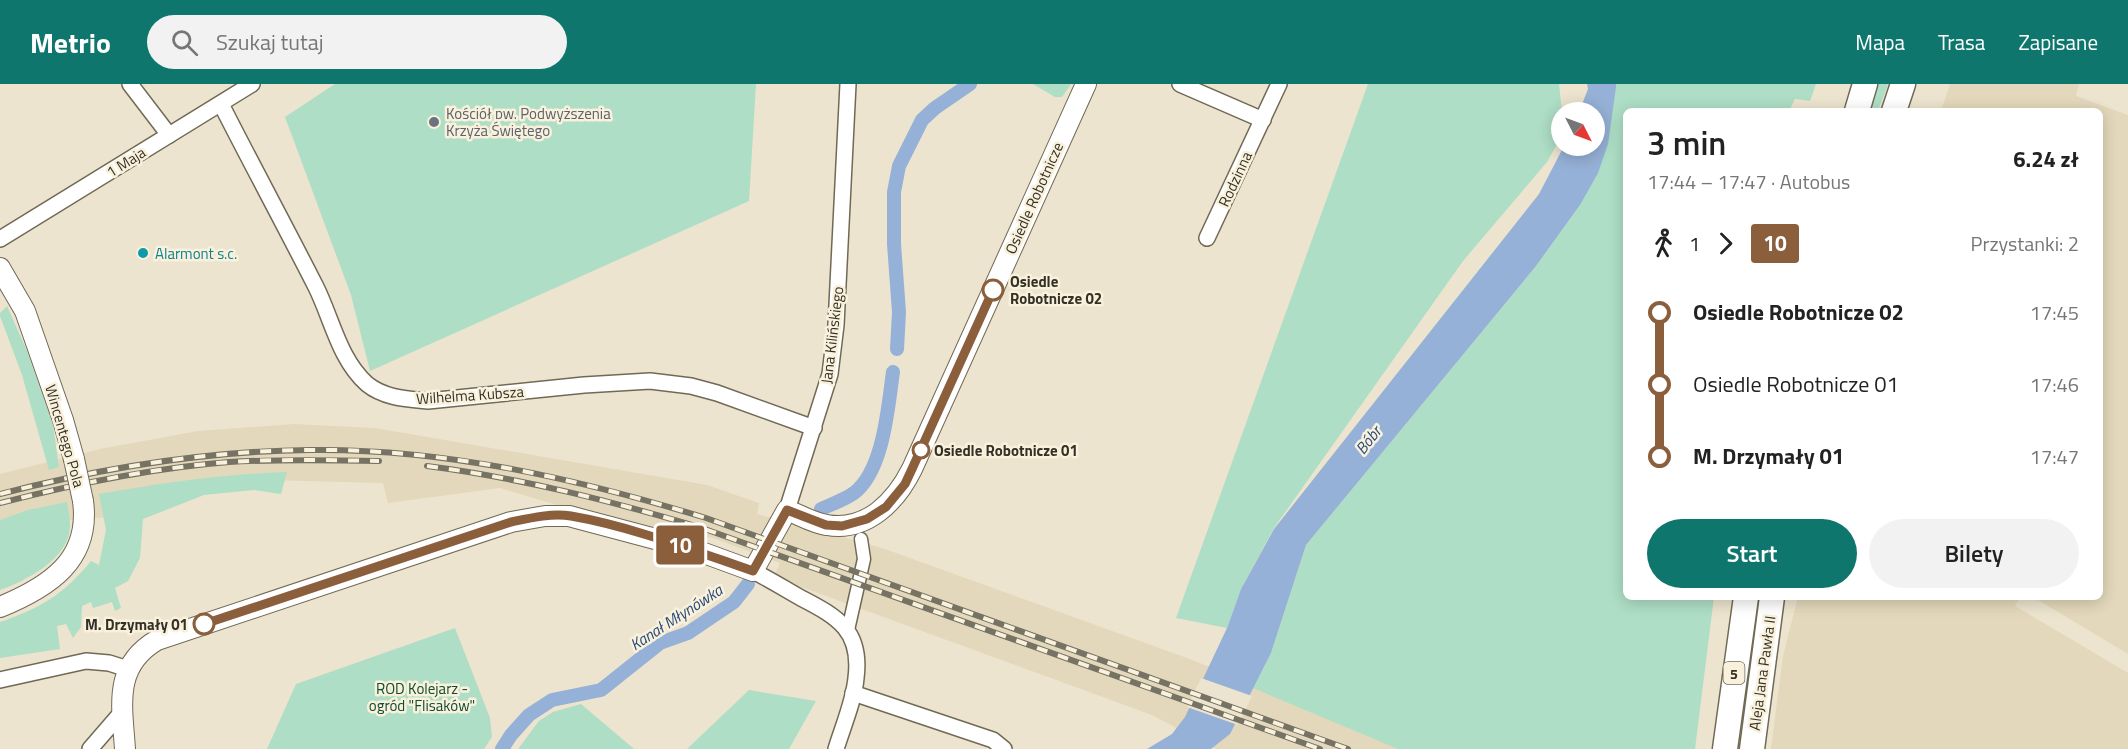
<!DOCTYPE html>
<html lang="pl">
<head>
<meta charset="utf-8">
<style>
	:root { --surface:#fff; --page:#f2f2f2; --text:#222; --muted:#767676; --accent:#0f766e }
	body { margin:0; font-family:"Titillium Web",sans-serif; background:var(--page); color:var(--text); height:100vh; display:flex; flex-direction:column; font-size:22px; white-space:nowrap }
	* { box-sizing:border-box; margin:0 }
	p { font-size:20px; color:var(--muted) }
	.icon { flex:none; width:33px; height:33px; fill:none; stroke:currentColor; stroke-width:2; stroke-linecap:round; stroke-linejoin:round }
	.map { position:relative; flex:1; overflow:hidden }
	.side { position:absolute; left:1623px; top:24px; width:480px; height:492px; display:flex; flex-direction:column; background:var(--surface); border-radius:9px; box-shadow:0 3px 15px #0003 }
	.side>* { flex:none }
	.badge { padding:0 12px; border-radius:4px; font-size:21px; line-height:39px }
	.needle { width:39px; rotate:132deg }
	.controls { position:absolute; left:1551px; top:18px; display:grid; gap:12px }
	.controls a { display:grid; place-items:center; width:54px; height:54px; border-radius:50%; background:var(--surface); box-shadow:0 3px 15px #0003; font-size:30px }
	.map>.badge { position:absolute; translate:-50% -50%; box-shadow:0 0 0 3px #fff }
	.legs { display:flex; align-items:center; gap:9px; height:66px; padding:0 24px; font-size:20px }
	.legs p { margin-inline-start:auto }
	.overview { display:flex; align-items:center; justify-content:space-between; height:102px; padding:0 24px }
	h1 { font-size:33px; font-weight:600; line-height:45px }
	.cta { display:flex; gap:12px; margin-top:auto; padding:12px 24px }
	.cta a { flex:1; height:69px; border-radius:36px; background:var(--accent); color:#fff; font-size:24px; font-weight:600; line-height:69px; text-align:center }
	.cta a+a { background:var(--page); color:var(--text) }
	ul { padding:0 24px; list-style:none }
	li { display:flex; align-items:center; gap:21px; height:72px; font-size:22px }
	li i { display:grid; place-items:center; width:9px; height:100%; margin:0 8px; background:currentColor }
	li i::after { content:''; width:15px; height:15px; margin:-8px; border:4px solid; border-radius:50%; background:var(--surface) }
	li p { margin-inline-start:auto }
	li:first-child i { background:linear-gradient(#0000 50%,currentColor 0) }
	li:last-child i { background:linear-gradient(currentColor 50%,#0000 0) }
	header { display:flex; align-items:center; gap:36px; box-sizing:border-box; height:84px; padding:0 30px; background:var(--accent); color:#fff }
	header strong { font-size:28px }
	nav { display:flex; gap:33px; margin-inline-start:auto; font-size:21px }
	.search { width:420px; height:54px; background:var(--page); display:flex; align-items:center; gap:15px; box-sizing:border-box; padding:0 21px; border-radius:33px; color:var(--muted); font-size:22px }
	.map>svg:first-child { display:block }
	.built { fill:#e3d8bb }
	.green { fill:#aedec5 }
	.water { fill:#96b1d7 }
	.pier { fill:#ece4ce }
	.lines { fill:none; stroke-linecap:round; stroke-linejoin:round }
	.canal { stroke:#96b1d7; stroke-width:14 }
	.pedestrian-casing { stroke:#706955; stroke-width:15 }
	.minor-casing { stroke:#706955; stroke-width:18 }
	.tertiary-casing { stroke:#706955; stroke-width:22 }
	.primary-casing { stroke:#706955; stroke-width:27 }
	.pedestrian { stroke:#fff; stroke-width:12 }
	.minor { stroke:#fff; stroke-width:15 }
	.tertiary { stroke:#fff; stroke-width:20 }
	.primary { stroke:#fff; stroke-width:24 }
	.rail-casing { stroke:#767264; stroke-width:6 }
	.rail { stroke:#f9f1db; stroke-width:4; stroke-dasharray:11; stroke-linecap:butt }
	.tertiary-bridge-casing { stroke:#706955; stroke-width:22; stroke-linecap:butt }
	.tertiary-bridge { stroke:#fff; stroke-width:20 }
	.line-1-casing { stroke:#fff; stroke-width:14 }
	.line-1 { stroke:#8b5e3c; stroke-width:9 }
	.worship-dot { fill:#6b7280; stroke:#f9f1db; stroke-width:2 }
	.culture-dot { fill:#0f9aa8; stroke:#f9f1db; stroke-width:2 }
	.stop-1-dot { fill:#fff; stroke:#8b5e3c; stroke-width:3 }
	.labels { text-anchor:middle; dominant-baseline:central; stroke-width:5; stroke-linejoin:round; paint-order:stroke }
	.shield { fill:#f9f1db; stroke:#6e6a5d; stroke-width:1.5 }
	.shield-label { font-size:14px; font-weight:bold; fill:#333027 }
	.worship-label { font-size:15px; fill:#5b616d; stroke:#f9f1db; text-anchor:start }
	.street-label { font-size:15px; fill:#333027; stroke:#f9f1db }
	.culture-label { font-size:15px; fill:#0d838f; stroke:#f9f1db; text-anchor:start }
	.stop-label { font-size:15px; font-weight:bold; fill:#333027; stroke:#f9f1db; text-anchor:start }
	.park-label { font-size:15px; fill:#0e4c33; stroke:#f9f1db }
	.water-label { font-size:16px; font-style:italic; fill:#274a7b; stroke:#f9f1db }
</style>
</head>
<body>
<header>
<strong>Metrio</strong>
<div class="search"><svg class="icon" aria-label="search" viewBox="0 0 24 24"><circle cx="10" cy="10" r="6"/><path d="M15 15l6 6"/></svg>Szukaj tutaj</div>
<nav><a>Mapa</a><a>Trasa</a><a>Zapisane</a></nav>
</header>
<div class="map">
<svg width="2128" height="665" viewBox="0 0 2128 665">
	<rect width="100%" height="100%" fill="#ece4ce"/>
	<g class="built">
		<polygon points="1950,0 2079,0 2076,12 2128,31 2128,570 2033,513 2100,513 2100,27 1941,27"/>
		<polygon points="294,340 375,344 707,401 759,419 757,430 882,464 1187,574 1316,624 1446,665 1216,665 1152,631 774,493 780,479 710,453 703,454 557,421 500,404 388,419 383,399 266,396 185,411 139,431 70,436 65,458 0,503 0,390 100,365 198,347"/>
		<polygon points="1798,513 2020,513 2015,522 2128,589 2128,665 1771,665 1783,572"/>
	</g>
	<g class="green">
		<polygon points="335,0 756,0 749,117 370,287 351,211 285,33"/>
		<polygon points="1033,0 1071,0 1062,13 1055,13"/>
		<polygon points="1368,0 1559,0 1562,28 1560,55 1547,78 1463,177 1274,444 1241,505 1227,544 1176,534"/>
		<polygon points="1616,0 1816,0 1810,17 1795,15 1789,27 1626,27 1626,513 1714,513 1695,665 1398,665 1253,604 1271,569 1306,461 1536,182 1580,121"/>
		<polygon points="1876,0 1888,0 1878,27 1867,27"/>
		<polygon points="7,222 27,267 53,341 59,383 49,386 22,291 0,232 0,229"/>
		<path d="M287 388 281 410 254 406 204 411 143 435 140 474 128 497 115 504 121 524 115 527 112 518 93 524 91 518 82 522 81 543 73 554 66 540 57 542 60 565 0 574V538C41 524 63 511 91 477L99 481 106 446 99 410C162 399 224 390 287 388Z"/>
		<path d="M67 418C68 426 70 434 70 442 70 474 26 497 0 506V436L28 426Z"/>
		<polygon points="455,544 490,634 492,653 484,665 267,665 296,600"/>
		<polygon points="749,606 816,617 789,665 687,665"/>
		<polygon points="581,620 634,665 518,665 539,637 553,628"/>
	</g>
	<polygon class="water" points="1587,0 1616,0 1616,3 1608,60 1598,89 1580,121 1536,182 1306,461 1271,569 1230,650 1211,665 1147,665 1172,650 1185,633 1227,544 1241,505 1274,445 1539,110 1564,62 1594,62 1594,28 1579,28 1588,5"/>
	<polygon class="pier" points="1201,594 1252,612 1238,641 1187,623"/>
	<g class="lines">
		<g class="canal">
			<polyline points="897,265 899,228 894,160 894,108 899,82 922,36 935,24 970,0"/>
			<path d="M821 425C832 420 844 416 854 409 884 386 888 322 893 288"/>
			<polyline points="502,665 511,651 529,631 552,616 601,606 660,559 688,549 734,518 748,500"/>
		</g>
		<g class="pedestrian-casing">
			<polyline id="pedestrian" points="848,546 864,475 861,455"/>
		</g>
		<g class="minor-casing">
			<g id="minor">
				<polyline points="130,0 169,51"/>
				<polyline points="1180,0 1263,36"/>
				<path d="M221 20C252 81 285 142 316 203 332 235 339 275 367 300 384 314 407 315 428 317L584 301 650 297 691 302 717 309 814 344"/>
				<polyline points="1207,154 1279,0"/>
				<polyline points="0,155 252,0"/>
				<polyline points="787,426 830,290 836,241 848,0"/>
				<path d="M753 487C769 495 785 505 801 514 838 533 862 547 856 594 854 617 843 642 836 665"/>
				<polyline points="0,596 86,577 109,579 128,585"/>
				<polyline points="853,609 993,656 1004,665"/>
				<polyline points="90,665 122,628"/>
			</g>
		</g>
		<g class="tertiary-casing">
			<g id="tertiary">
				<polyline points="0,184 25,227 63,336 74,375"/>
				<path d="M0 523C49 503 91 476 83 417"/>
				<path d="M125 665C122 621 113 582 157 556L511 438 545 432H569L693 465 753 487 787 426C800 431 813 439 827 441 867 448 896 417 912 385L1086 0"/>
			</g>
		</g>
		<g class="primary-casing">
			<g id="primary">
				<polyline points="1857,27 1865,0"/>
				<polyline points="1894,27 1903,0"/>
				<polyline points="1725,665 1746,513"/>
				<polyline points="1752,665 1772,513"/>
			</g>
		</g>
		<use href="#pedestrian" class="pedestrian"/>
		<use href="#minor" class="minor"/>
		<use href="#tertiary" class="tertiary"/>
		<use href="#primary" class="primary"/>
		<g class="rail-casing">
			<g id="rail">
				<path d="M427 382C521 394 611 417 702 444L1320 665"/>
				<path d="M0 410C101 384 205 367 309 366 444 364 578 395 706 434L1348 665"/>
				<path d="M0 419C75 400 152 384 229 378 279 375 329 376 379 377"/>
			</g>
		</g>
		<use href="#rail" class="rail"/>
		<g class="tertiary-bridge-casing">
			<polyline id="tertiary-bridge" points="74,375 83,417"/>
		</g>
		<use href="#tertiary-bridge" class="tertiary-bridge"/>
	</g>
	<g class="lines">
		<g class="line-1-casing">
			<path id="line-1" d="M204 540 511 438C530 434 551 429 571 432 630 442 695 467 753 487L787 426 826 441 842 442 867 435 886 423 905 400 912 385 993 206"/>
		</g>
		<use href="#line-1" class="line-1"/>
	</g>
	<circle class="worship-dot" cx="434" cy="38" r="6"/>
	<circle class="culture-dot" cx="143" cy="169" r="6"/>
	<g class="stop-1-dot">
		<circle cx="993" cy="206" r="10"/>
		<circle cx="921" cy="366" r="8"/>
		<circle cx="204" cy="540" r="10"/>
	</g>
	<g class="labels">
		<rect class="shield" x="1723.5" y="578" width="21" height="22" rx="4.5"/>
		<g class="shield-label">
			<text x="1734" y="589">5</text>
		</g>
		<g class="worship-label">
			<text x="446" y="29">Kościół pw. Podwyższenia<tspan x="446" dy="17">Krzyża Świętego</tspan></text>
		</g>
		<g class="street-label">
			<text transform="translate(126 78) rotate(-32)">1 Maja</text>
			<text transform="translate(1235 95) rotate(-65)">Rodzinna</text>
			<text transform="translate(1034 114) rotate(-66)">Osiedle Robotnicze</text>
			<text transform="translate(832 251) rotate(-83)">Jana Kilińskiego</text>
			<text transform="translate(470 311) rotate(-4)">Wilhelma Kubsza</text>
			<text transform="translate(65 352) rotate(74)">Wincentego Pola</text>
			<text transform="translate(1762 589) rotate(-82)">Aleja Jana Pawła II</text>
		</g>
		<g class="culture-label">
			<text x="155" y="169">Alarmont s.c.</text>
		</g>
		<g class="stop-label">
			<text x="1010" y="197">Osiedle<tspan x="1010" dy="17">Robotnicze 02</tspan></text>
			<text x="934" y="366">Osiedle Robotnicze 01</text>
			<text x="188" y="540" text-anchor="end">M. Drzymały 01</text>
		</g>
		<g class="park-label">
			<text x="422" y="604">ROD Kolejarz -<tspan x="422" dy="17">ogród "Flisaków"</tspan></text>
		</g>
		<g class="water-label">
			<text transform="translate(1368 356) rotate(-52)">Bóbr</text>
			<text transform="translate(676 533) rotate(-33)">Kanał Młynówka</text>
		</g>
	</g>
</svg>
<div class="controls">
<a><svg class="needle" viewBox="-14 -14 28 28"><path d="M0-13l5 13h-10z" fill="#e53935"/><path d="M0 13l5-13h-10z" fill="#767676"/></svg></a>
</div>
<b class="badge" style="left:680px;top:461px;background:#8b5e3c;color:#fff">10</b>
<section class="side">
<div class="overview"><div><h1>3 min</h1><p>17:44 – 17:47 · Autobus</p></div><b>6.24 zł</b></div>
<div class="legs"><svg class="icon" aria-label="walk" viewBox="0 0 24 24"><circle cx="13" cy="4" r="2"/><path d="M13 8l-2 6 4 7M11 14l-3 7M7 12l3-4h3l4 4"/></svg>1<svg class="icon" aria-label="forward" viewBox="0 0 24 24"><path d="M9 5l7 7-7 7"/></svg><b class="badge" style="background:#8b5e3c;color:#fff">10</b><p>Przystanki: 2</p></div>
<ul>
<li><i style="color:#8b5e3c"></i><b>Osiedle Robotnicze 02</b><p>17:45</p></li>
<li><i style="color:#8b5e3c"></i><span>Osiedle Robotnicze 01</span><p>17:46</p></li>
<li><i style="color:#8b5e3c"></i><b>M. Drzymały 01</b><p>17:47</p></li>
</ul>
<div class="cta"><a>Start</a><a>Bilety</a></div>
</section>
</div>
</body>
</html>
